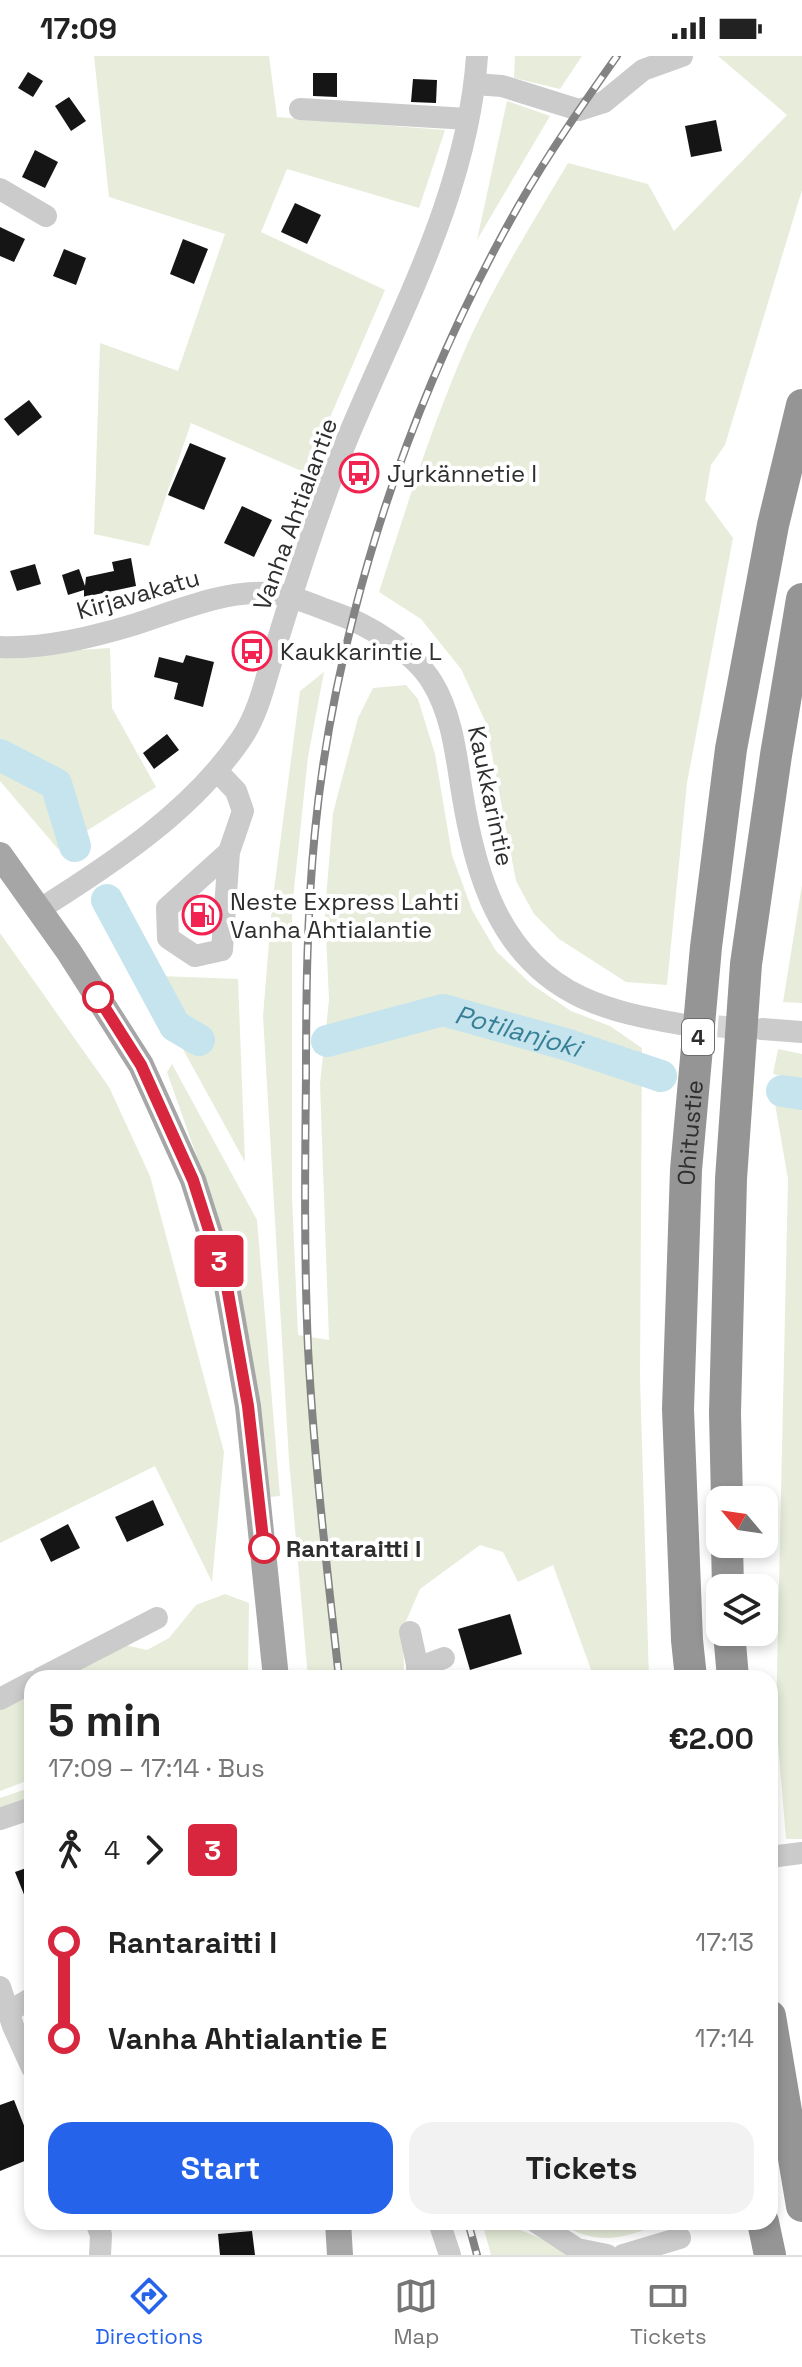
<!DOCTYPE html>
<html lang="en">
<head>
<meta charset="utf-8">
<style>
	:root { --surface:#fff; --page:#f2f2f2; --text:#222; --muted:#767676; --line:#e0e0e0; --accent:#2563eb }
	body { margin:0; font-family:"Space Grotesk",sans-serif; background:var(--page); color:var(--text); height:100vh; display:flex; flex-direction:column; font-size:30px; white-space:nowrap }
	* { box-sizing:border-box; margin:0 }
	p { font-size:26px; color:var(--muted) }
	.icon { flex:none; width:44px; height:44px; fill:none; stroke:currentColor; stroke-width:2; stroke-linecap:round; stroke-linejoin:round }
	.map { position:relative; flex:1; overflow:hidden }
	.side { position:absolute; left:24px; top:1614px; width:754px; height:560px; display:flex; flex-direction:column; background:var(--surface); border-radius:24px; box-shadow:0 4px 12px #0003 }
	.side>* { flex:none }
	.badge { padding:0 16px; border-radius:6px; font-size:28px; line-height:52px }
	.needle { width:52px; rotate:299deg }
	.tools { position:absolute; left:706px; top:1430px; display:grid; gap:16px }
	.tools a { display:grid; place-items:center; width:72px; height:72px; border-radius:16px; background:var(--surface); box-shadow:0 4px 12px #0003; font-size:40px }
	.map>.badge { position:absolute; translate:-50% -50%; box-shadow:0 0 0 4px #fff }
	.legs { display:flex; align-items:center; gap:12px; height:88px; padding:0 24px; font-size:26px }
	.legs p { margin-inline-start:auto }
	.headline { display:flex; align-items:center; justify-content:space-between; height:136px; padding:0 24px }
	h1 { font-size:44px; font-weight:700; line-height:60px }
	.action { display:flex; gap:16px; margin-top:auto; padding:16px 24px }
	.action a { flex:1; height:92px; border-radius:24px; background:var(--accent); color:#fff; font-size:32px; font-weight:700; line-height:92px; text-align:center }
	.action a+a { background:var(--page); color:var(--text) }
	ul { padding:0 24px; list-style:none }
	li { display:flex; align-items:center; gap:28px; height:96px; font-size:30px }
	li i { display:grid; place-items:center; width:12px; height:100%; margin:0 10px; background:currentColor }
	li i::after { content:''; width:20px; height:20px; margin:-10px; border:6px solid; border-radius:50%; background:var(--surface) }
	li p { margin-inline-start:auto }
	li:first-child i { background:linear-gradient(#0000 50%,currentColor 0) }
	li:last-child i { background:linear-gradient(currentColor 50%,#0000 0) }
	.status { display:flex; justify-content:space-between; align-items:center; height:56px; padding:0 40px; background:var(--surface); direction:ltr }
	.status svg { height:22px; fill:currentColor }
	.tab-bar { display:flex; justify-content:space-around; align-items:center; height:112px; border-top:2px solid var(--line); background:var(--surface); font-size:22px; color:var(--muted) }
	.tab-bar a { display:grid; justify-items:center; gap:4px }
	.tab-bar .current { color:var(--accent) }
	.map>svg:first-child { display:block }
	.green { fill:#e7edda }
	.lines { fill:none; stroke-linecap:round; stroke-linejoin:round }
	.river { stroke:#c5e4ee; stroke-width:32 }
	.building { fill:#151515 }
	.minor-tunnel { stroke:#d5d5d5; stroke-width:22; stroke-dasharray:22 11; stroke-linecap:butt }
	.minor { stroke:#cbcbcb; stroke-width:22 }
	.major { stroke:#a6a6a6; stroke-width:26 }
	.highway { stroke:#959595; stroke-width:32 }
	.rail-casing { stroke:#838383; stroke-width:8 }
	.rail { stroke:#fff; stroke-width:5; stroke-dasharray:15; stroke-linecap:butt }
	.line-1-casing { stroke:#fff; stroke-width:18 }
	.line-1 { stroke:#d7263d; stroke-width:12 }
	.stop-1-dot { fill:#fff; stroke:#d7263d; stroke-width:4 }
	.labels { text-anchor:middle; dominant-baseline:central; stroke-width:8; stroke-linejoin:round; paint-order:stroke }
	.shield { fill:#fff; stroke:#6d6d6d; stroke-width:2 }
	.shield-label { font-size:22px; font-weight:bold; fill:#2e2e2e }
	.poi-label { font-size:24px; fill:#2e2e2e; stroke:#fff; text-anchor:start }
	.street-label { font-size:24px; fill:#2e2e2e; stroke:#fff }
	.stop-label { font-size:24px; font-weight:bold; fill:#2e2e2e; stroke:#fff; text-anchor:start }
	.water-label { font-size:26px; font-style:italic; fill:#367f96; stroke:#fff }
</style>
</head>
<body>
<div class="status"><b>17:09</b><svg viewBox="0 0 49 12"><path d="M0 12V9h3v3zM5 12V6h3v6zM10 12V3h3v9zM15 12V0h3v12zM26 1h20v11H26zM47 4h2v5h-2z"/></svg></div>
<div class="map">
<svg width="802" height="2199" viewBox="0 0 802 2199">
	<rect width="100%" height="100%" fill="#fff"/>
	<g class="green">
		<polygon points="94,0 269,0 277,61 445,74 419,152 287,113 261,176 385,234 306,417 191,367 149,490 94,478 100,287 178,315 225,178 109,141"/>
		<polygon points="515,0 582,0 560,33 514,22"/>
		<path d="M718 0H802V134L725 389 711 409 705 444 733 482 687 727 667 929 626 926 559 883 534 858 516 825 486 667 461 613 421 563 379 536C404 459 428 381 460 305 489 236 530 171 568 107L648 128 674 175 787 59Z"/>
		<polygon points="507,45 550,60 477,184"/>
		<polygon points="110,592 112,652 156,731 58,793 0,725 0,599"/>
		<polygon points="324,616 308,701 292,852 292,1140 298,1279 329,1284 320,1028 329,944 325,855 333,757 358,662 373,632 406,629 418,643 435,698 452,799 472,854 496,895 531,928 571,955 610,970 642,992 640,1321 649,1622 594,1622 553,1509 518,1526 503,1496 480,1489 420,1533 403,1572 404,1622 308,1622 289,1404 263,960 272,849 300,635"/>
		<polygon points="802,829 802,947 783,946"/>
		<polygon points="0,877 109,1031 150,1120 224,1396 212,1526 155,1410 0,1487"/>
		<polygon points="160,920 238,923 245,1106 179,986"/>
		<polygon points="778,993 802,998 802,1024 773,1018"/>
		<polygon points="172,1008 257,1164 280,1440 270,1441 267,1411 232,1201 167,1016"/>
		<polygon points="775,1048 802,1050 802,1783 786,1783 776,1663 788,1123"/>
		<polygon points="225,1538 249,1547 248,1622 52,1622 121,1588 147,1594 169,1582 196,1549"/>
		<polygon points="32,1632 32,1723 0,1735 0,1648"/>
		<polygon points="32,1731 32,1744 0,1755 0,1742"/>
		<polygon points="482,2166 515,2166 518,2173 580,2199 491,2199"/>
		<path d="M556 2166H670C620 2181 605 2193 556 2166Z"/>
	</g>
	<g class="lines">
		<g class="river">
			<polyline points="0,699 56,728 75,790"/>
			<polyline points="107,844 175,970 199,984"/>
			<path id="s1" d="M327 985 443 954 565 988 661 1020"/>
			<polyline points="782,1035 802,1038"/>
		</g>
	</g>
	<g class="building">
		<polygon points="28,16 43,25 33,41 18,32"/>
		<polygon points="313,17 337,17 337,41 313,40"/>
		<polygon points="413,23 437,24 436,47 411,46"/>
		<polygon points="69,41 86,65 71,75 55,50"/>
		<polygon points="716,64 722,95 691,101 685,70"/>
		<polygon points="35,94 58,106 45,132 22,121"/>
		<polygon points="295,147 321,159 307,188 281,176"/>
		<polygon points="0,171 25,183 14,206 0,200"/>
		<polygon points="183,183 208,193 194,228 170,218"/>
		<polygon points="64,193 86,202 76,229 53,220"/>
		<polygon points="29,344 42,361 18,380 4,363"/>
		<polygon points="190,387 226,402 204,454 168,439"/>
		<polygon points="242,450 272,464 254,501 224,487"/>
		<polygon points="131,502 136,530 84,541 84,534 68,539 62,519 79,513 85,530 86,521 114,515 112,506"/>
		<polygon points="35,508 41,528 17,535 10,515"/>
		<polygon points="186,599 214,606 203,651 174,643 178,627 154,621 159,601 183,607"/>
		<polygon points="167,678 179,694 154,713 143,697"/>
		<polygon points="192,848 211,849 210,873 191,871"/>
		<polygon points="153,1444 164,1469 127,1486 115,1461"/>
		<polygon points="68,1468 80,1492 51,1506 40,1483"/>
		<polygon points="510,1558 522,1598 470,1614 458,1573"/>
		<polygon points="32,1810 32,1855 31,1856 15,1816"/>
		<polygon points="14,2044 32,2090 32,2102 0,2115 0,2049"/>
		<polygon points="252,2175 255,2199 220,2199 218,2178"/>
	</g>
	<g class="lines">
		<polyline class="minor-tunnel" points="685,968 755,973"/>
		<g class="minor">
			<polyline points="475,28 502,30 579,54 604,46 643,14 682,0"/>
			<polyline points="300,53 468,63"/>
			<polyline points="0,133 46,160"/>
			<path d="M0 591C45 593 93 581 136 568 179 554 225 534 271 537 292 539 315 550 335 557 367 568 414 596 432 626 452 658 456 699 462 736 475 818 499 902 581 941 613 956 646 962 680 968"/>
			<polyline points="218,716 236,735 243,755 229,796 222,894 195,900 168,882 167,852 229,796"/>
			<path d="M40 853C113 807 192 755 241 683 259 657 266 622 275 593 290 544 305 496 322 449 373 300 466 161 477 0"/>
			<polyline points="762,973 802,976"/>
			<polyline points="410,1576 420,1622"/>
			<polyline points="417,1612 444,1602"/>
			<polyline points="41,1622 157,1562"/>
			<polyline points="0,1643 32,1626"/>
			<polyline points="0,1763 32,1752"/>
			<polyline points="770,1801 802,1797"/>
			<polyline points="0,1931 13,1970 32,2012"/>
			<polyline points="8,1956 32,1942"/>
			<polyline points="96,2166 101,2179 100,2199"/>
			<polyline points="439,2166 450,2199"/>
			<polyline points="536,2166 577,2193 607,2199"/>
			<polyline points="623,2199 680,2182"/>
		</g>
		<g class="major">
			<polyline points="0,799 69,896 141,1009 193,1124 227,1231 248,1350 276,1622"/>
			<polyline points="338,2166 340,2199"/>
		</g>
		<g class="highway">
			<polyline points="727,1444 725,1357 731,1123 746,908 776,699 802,543"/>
			<polyline points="727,1488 728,1532"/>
			<polyline points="729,1576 733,1622"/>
			<path id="s2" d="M691 1622 687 1584 678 1353 686 1114 706 891 731 693 773 469 802 349"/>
			<polyline points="770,1960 802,2150"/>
			<polyline points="763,2166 770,2199"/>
		</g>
		<g class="rail-casing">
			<g id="rail">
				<path d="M339 1622C327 1512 314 1403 308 1292 304 1202 305 1111 306 1021 306 939 307 856 315 775 322 702 336 628 354 558 390 416 447 276 519 149 548 98 583 48 617 0"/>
				<polyline points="468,2166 477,2199"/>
			</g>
		</g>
		<use href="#rail" class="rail"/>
	</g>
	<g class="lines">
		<g class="line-1-casing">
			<polyline id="line-1" points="98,941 141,1009 193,1124 227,1231 248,1350 264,1492"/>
		</g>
		<use href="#line-1" class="line-1"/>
	</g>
	<defs>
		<g id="bus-ring" transform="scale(2)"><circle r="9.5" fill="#fff" stroke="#f22251" stroke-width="1.5"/><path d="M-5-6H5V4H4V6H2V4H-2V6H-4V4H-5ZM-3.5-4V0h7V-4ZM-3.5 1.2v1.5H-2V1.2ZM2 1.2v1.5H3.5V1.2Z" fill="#f22251"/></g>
		<g id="fuel-ring" transform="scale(2)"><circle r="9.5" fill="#fff" stroke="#f22251" stroke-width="1.5"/><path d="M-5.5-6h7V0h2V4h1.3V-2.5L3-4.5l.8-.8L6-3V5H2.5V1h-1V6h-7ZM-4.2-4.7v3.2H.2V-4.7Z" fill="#f22251"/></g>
	</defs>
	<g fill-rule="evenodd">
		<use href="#bus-ring" x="359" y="417"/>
		<use href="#bus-ring" x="252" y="595"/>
		<use href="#fuel-ring" x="202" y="859"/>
	</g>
	<g class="stop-1-dot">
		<circle cx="98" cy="941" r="14"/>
		<circle cx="264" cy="1492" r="14"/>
	</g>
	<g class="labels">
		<rect class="shield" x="682" y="963" width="32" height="36" rx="6"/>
		<g class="shield-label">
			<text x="698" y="981">4</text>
		</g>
		<g class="poi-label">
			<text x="387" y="417">Jyrkännetie I</text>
			<text x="280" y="595">Kaukkarintie L</text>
			<text x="230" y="845">Neste Express Lahti<tspan x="230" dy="28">Vanha Ahtialantie</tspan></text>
		</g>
		<g class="street-label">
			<text transform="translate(295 458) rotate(-70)">Vanha Ahtialantie</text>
			<text transform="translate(138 538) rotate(-16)">Kirjavakatu</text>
			<text transform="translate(491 740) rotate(78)">Kaukkarintie</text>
			<text stroke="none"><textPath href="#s2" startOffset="546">Ohitustie</textPath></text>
		</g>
		<g class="stop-label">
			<text x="286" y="1492">Rantaraitti I</text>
		</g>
		<g class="water-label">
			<text stroke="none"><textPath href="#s1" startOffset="198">Potilanjoki</textPath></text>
		</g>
	</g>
</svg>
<div class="tools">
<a><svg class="needle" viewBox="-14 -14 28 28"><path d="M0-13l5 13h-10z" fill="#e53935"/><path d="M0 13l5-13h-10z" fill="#767676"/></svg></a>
<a><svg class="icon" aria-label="layers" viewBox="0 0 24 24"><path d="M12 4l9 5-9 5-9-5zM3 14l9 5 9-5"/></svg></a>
</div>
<b class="badge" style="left:219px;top:1205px;background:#d7263d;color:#fff">3</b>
<section class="side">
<div class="headline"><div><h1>5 min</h1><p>17:09 – 17:14 · Bus</p></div><b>€2.00</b></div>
<div class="legs"><svg class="icon" aria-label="walk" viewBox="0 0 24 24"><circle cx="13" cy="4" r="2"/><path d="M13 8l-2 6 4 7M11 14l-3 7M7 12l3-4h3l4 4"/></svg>4<svg class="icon" aria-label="forward" viewBox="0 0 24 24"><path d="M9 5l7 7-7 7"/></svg><b class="badge" style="background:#d7263d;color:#fff">3</b></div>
<ul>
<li><i style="color:#d7263d"></i><b>Rantaraitti I</b><p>17:13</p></li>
<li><i style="color:#d7263d"></i><b>Vanha Ahtialantie E</b><p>17:14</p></li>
</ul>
<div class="action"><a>Start</a><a>Tickets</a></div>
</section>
</div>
<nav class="tab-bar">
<a class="current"><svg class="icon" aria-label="directions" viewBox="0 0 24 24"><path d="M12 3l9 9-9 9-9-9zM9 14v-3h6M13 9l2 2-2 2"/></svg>Directions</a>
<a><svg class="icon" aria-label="map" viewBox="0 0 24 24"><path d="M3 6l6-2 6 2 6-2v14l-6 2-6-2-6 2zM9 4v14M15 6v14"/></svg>Map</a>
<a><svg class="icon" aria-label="tickets" viewBox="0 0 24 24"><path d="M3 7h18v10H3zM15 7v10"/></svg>Tickets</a>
</nav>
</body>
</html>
